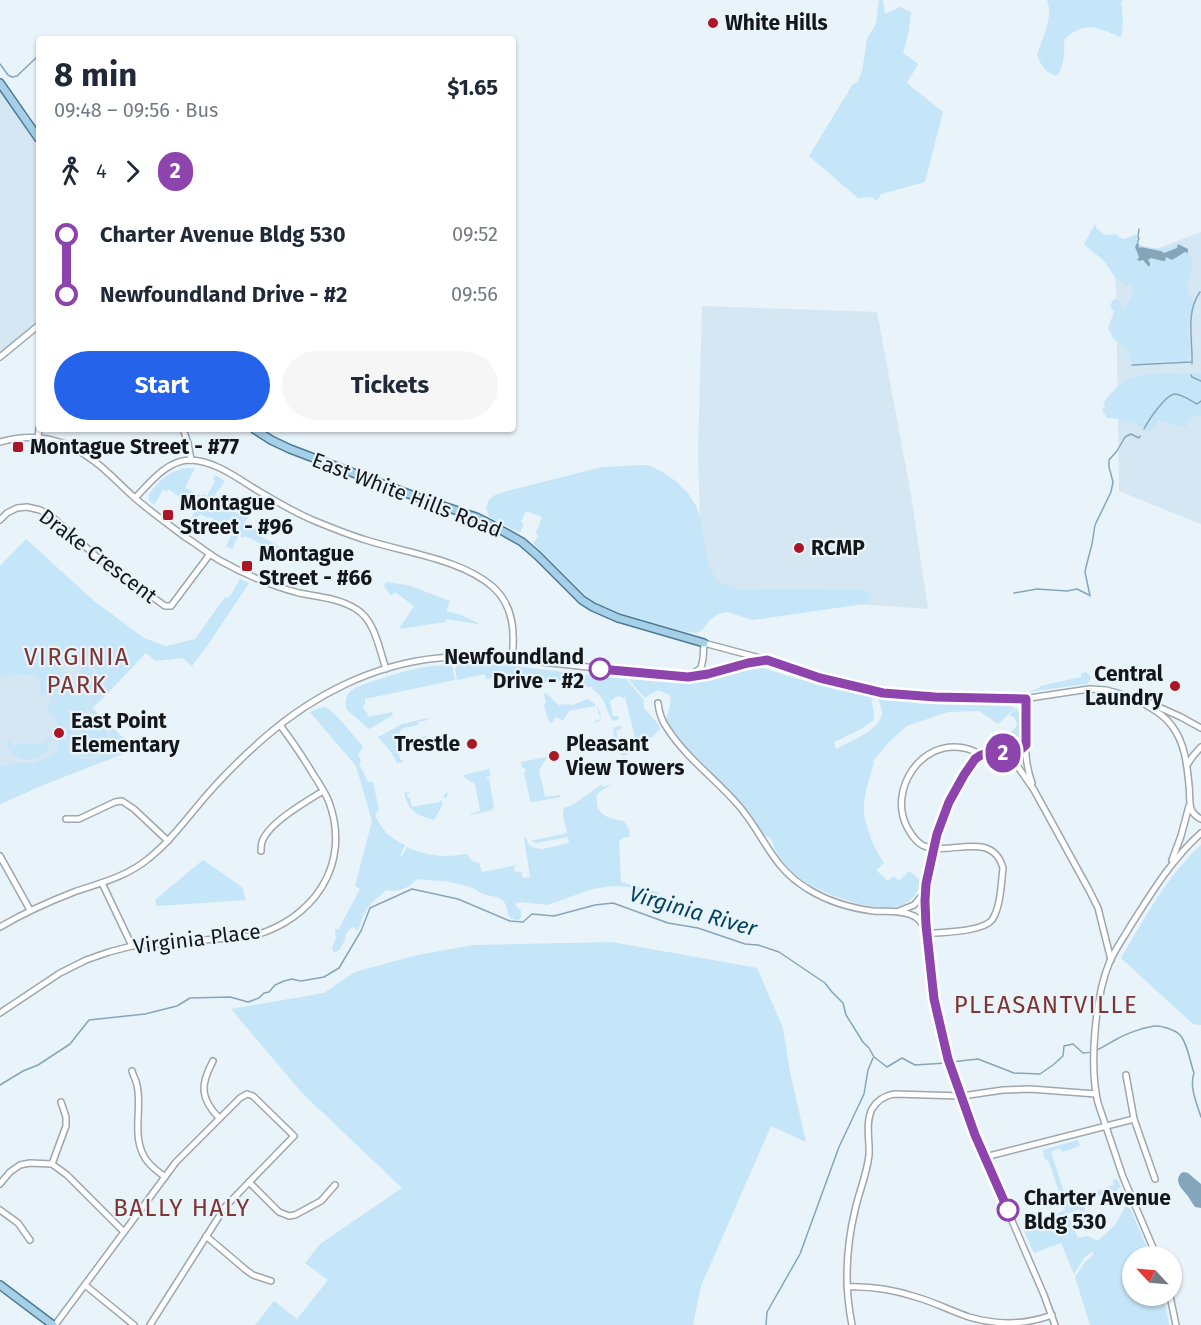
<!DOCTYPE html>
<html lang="en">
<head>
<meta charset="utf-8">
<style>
	:root { --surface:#fff; --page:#f6f6f7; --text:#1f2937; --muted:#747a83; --accent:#2563eb }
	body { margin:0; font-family:"Fira Sans",sans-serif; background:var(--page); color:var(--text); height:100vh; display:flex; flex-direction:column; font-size:22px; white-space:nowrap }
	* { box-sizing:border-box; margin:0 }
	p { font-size:20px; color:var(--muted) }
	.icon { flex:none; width:33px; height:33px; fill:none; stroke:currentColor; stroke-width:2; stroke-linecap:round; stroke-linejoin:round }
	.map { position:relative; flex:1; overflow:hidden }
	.details { position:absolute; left:36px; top:36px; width:480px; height:396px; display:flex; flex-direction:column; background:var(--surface); border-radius:6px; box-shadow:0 2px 4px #0004 }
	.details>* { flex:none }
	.badge { padding:0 12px; border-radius:20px; font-size:21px; line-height:39px }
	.needle { width:39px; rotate:296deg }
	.controls { position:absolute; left:1122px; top:1246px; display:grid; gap:12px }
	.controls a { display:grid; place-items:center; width:60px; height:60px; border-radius:50%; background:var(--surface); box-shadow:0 2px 4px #0004; font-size:30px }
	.map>.badge { position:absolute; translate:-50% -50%; box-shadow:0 0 0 3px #fff }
	.legs { display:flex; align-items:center; gap:9px; height:66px; padding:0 18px; font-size:20px }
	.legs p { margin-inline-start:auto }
	.headline { display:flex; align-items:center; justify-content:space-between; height:102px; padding:0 18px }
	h1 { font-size:33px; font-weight:700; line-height:45px }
	.cta { display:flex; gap:12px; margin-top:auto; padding:12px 18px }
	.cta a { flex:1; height:69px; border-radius:36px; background:var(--accent); color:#fff; font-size:24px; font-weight:700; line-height:69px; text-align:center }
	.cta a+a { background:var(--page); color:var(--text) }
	ul { padding:0 18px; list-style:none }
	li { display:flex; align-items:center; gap:21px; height:60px; font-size:22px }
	li i { display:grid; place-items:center; width:9px; height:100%; margin:0 8px; background:currentColor }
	li i::after { content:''; width:15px; height:15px; margin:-8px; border:4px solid; border-radius:50%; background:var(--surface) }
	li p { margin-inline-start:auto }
	li:first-child i { background:linear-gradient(#0000 50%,currentColor 0) }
	li:last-child i { background:linear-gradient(currentColor 50%,#0000 0) }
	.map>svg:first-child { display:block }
	.built { fill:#d5e7f2 }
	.green { fill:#c5e5f8 }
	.water { fill:#85a6ba }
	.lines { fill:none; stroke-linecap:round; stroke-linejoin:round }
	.stream { stroke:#85a6ba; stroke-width:1.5 }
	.minor-casing { stroke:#9da7ad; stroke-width:8 }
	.major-casing { stroke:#4b7a96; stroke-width:10 }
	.minor { stroke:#fff; stroke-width:5 }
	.major { stroke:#a5d0e8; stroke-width:7 }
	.line-1-casing { stroke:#fff; stroke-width:14 }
	.line-1 { stroke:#8e44ad; stroke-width:9 }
	.poi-dot { fill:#ab1624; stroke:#e9f3fa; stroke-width:2 }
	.stop-1-dot { fill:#fff; stroke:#8e44ad; stroke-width:3 }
	.labels { text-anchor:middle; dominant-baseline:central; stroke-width:4.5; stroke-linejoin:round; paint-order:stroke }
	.poi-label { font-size:21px; font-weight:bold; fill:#131719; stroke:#e9f3fa; text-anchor:start }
	.street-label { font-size:21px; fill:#131719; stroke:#e9f3fa }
	.stop-label { font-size:21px; font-weight:bold; fill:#131719; stroke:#e9f3fa; text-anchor:end }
	.water-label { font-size:22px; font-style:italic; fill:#034461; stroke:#e9f3fa }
	.quarter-label { font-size:24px; letter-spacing:1.5px; fill:#7d3533; stroke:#e9f3fa }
</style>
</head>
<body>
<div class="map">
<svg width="1201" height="1325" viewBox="0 0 1201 1325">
	<rect width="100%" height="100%" fill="#e9f3fa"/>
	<g class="built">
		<polygon points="0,83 39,139 39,325 0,357"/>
		<polygon points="1201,232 1201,524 1119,491 1116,286 1113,265"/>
		<polygon points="702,306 877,312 911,495 928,609 702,593 698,452"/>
		<polygon points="0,656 81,657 129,671 96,705 92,708 130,744 128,752 43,785 0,804"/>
	</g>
	<g class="green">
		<polygon points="879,0 883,0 885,14 900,7 911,12 909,31 903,53 918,64 907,83 943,112 925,182 881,194 877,201 872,197 858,198 809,156 853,84 857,83 862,72 867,39 876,24"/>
		<path d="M1047 0H1123L1121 3 1123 18 1122 35 1120 37C1097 27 1084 20 1064 40 1065 52 1064 67 1057 76 1045 72 1042 67 1037 55 1042 38 1054 18 1047 0Z"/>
		<path d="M1095 224 1097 229 1105 235 1117 234 1120 238 1125 239 1136 234 1140 245C1156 250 1163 249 1178 244L1177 248 1164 253 1161 251 1141 247 1140 249 1138 248V242L1137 249 1139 257 1137 260 1138 261 1143 260 1148 266V260L1151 258 1163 261 1166 257 1172 260 1185 252 1188 253C1200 271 1184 275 1188 291 1189 296 1193 299 1194 305 1190 314 1188 323 1188 333 1189 344 1191 351 1187 361H1161L1138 364 1131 362 1128 350 1113 338 1108 328 1114 312 1110 305 1114 299 1119 301 1123 312 1131 298 1134 288 1130 283 1127 286C1115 279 1114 275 1107 265 1101 257 1091 251 1084 244Z"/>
		<path d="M1201 373V416L1199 415 1190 418 1185 428 1159 420 1151 432C1137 424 1123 418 1107 418L1101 408 1103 409 1105 406 1103 404C1109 395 1117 386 1126 381 1141 372 1183 373 1201 373Z"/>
		<path d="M647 465C668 472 693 492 699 514 708 544 699 581 738 589L863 590 871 594 872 597 870 600 864 604 753 620 727 612 718 614 710 620 702 630 697 633 686 632 617 612 598 604 586 596 533 543 538 537 536 533 542 517 526 511 521 522 524 524 520 533 489 517 487 510H486C487 499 493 495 503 492L602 467Z"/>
		<path d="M188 468H195L185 488 202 496 203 494 207 496 215 481 213 479 215 475 225 481 213 498 245 517 254 506 245 523 259 531 258 535 279 546 277 551 245 536 243 538 239 535 232 549 226 546 233 532 210 517 208 518 200 514 194 524 189 521 196 510 169 489 167 492 163 490 154 505 149 500V494C159 480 172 469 188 468Z"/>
		<path d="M26 539 94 601 144 638 166 646 195 639 225 597 228 598 231 595 240 579 249 583 207 646 192 666 183 658 156 661 146 653 96 705 92 708 101 717 89 712C86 703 92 694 97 688L96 687 98 679 96 670 86 664 91 660 88 659C79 664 72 661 62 664L57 657H56L66 684 65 688 60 691 58 695 74 685 82 666H85L91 669 96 678C94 691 86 698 86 712L77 715 69 709H67L69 713 74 717 67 724 64 731 59 729 55 718 47 710 49 705 58 701 59 699 50 703 52 698 44 694 43 698 41 697 39 678 37 677 36 674 2 676 0 678V566Z"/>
		<polygon points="386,582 408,585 450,601 446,611 461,615 478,623 478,624 446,619 445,622 399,629 414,606 395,592 391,596 384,586"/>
		<path d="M450 664H452L455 680 365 699V704L363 705 364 710 367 712 368 717 392 712 393 715 371 728 369 729 347 710C344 701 346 693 355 688 376 679 431 661 450 666Z"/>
		<path d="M458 664H494L626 679 644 700V708L659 725 660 729C653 738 633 752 623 756 616 752 612 735 614 728L618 726 622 727 621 729 616 731 619 744H624L625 746 631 745V743L636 741 625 697 622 698 620 696 615 697 614 699 610 701 613 716H617L619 717 618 720 613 721C604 709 608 699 592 689L593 687 591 686 590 688C559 673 544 685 514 688 508 671 502 676 487 679L484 674 457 680 455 669Z"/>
		<path d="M759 667 837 690 871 697 874 714 873 721 861 729 834 742 836 749C849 742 882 729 882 713 882 708 879 702 878 698L923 704 1010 706 1015 708 998 724 979 711 948 712 907 726 891 740 873 761 874 763C870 776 862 800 864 814 867 831 874 848 884 863L876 870 888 881 894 876 899 881 909 871 921 881C918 892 913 901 902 905 876 915 819 893 798 877 788 870 780 860 775 849 773 845 773 840 769 837 767 836 766 836 764 836L752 817 730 790 689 750 666 721 671 700 670 695 658 690 649 695 645 698 628 679 690 684 747 668Z"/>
		<polygon points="1086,672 1089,675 1091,678 1087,684 1028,692 1039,688 1040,686 1081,677 1081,673"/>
		<path d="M546 693 560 706 561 704 573 705 587 699C596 704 601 709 601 720L594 723V721L601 719 596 706 569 711 563 721 556 717 552 723 548 720 544 704 546 703 544 694Z"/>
		<path d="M325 707C341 716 350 734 363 746L358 755 361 761 359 765 363 771 368 782H373L379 810 375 814C380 829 391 839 405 845L400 856 401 857 407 847C427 856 445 858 467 854L472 861 479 863 482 872 517 865V866L514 867 515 872 521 871 523 878 530 877 524 837 526 838 529 845 535 848 543 849 569 843 568 837 536 843 530 841 567 833 563 815 564 808 574 804 602 784V787L612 784 597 794C594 815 607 818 624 821L629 830 630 837C624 837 621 837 619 843L621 882 660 893 653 897 643 895 629 887 613 886 592 889 548 905 520 902 516 903 515 905 521 911V916L519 920C501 919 513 905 499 898 495 896 490 896 486 895 481 894 477 890 473 888 469 887 464 885 459 884 445 880 431 881 417 879 409 888 398 893 386 890 379 897 369 904 365 912 361 918 362 925 357 931L354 927 349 929 345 936 346 938 340 949 334 953 332 948 336 938 335 928 338 930 360 889 355 886 372 821 356 766 310 712 319 708Z"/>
		<path d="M1016 708C1022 714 1021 720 1021 727 1021 750 1010 750 990 748V746L995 740 1000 743 1016 727 1017 724 1015 718 1012 716H1009Z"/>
		<circle cx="87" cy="736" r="21"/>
		<path d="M428 718V720L418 722V725C413 727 409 726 404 728 396 731 400 741 407 740 414 740 419 738 426 736L439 744 436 747 426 741 398 747 400 760H403V762L397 763 391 752 378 737 402 724Z"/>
		<path d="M107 723 130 744 128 752 43 785 0 804V766L16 763H34L47 757 54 756 60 743V731L64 733 66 747 72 754V756C87 761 100 763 109 745H111L110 729Z"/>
		<path d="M48 737 51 738C48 765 15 767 6 743L8 740H10L11 745 46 743Z"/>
		<polygon points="547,757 539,770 545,797 560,795 561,797 533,802 530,800 524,772 526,771 525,768 522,768 521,762"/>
		<polygon points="489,769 491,776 486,777 487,779 489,779 494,807 492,810 470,815 470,814 480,811 475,784 464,777 464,775"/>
		<path d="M409 792 410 793 407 794 408 798H410L412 807 440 802 446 792 448 794 446 798 444 797 441 800 443 804 434 820C415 814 410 813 404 793Z"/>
		<path d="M1201 845V1025L1193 1024 1121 958C1145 918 1166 877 1201 845Z"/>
		<polygon points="203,860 242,887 246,900 157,906 155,900"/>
		<polygon points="612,942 757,968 783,1028 790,1072 806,1142 771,1126 701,1286 693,1325 255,1325 274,1301 297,1319 328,1280 305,1263 320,1244 402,1188 302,1093 231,1009 324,993 355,972 417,955 474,945"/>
		<polygon points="1078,1140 1080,1146 1063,1152 1059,1148 1051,1152 1064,1192 1066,1192 1068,1198 1067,1199 1069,1204 1085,1198 1086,1191 1088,1194 1114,1185 1113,1180 1117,1179 1121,1187 1118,1189 1115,1199 1111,1191 1100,1196 1098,1194 1082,1203 1085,1211 1083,1212 1079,1209 1067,1214 1078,1238 1088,1236 1098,1241 1115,1225 1125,1207 1127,1206 1128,1208 1130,1208 1151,1257 1132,1257 1132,1296 1164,1296 1169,1325 1090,1325 1075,1277 1085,1262 1093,1255 1093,1251 1084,1258 1074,1274 1061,1243 1034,1253 1024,1231 1024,1226 1027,1224 1029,1226 1065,1210 1049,1162 1044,1157 1043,1150"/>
	</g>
	<g class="water">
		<polygon points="1138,241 1139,248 1141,247 1161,251 1164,253 1177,248 1178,244 1188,249 1188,253 1185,252 1172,260 1166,257 1165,261 1163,261 1151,258 1148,260 1150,263 1150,266 1148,266 1143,260 1140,261 1137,260 1139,257 1135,247"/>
		<path d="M1184 1172 1188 1173 1201 1184V1208L1195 1207C1192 1203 1190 1199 1187 1195 1181 1187 1174 1182 1181 1173Z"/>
	</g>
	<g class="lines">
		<g class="stream">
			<polyline points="0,64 8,75 12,77 17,76 39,55"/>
			<polyline points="1138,241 1139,238 1138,237 1139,229"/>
			<path d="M1192 364C1193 340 1185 313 1200 292"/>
			<polyline points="1132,365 1191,362"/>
			<polyline points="1191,375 1192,377 1201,381"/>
			<path d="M1144 429C1148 421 1166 394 1175 394 1182 394 1191 401 1197 404L1201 401"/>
			<polyline points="1014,593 1037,589 1067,591 1077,589 1089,595"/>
			<polyline points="1090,596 1085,572 1086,567 1092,544 1095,525 1111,492 1113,482 1109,467 1109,460 1117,451 1125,437 1131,434 1139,438 1140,436"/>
			<path d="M951 1062 978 1059 1014 1073 1040 1074 1053 1065 1063 1056 1064 1046 1073 1044 1083 1053C1097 1053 1105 1045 1117 1039 1125 1034 1147 1026 1157 1026 1162 1026 1175 1030 1179 1034 1187 1041 1190 1062 1194 1073 1189 1087 1197 1104 1201 1117"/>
			<polyline points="0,1085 23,1071 38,1065 70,1044 89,1020 145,1014 177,1006 190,998 230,997 248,1002 259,998 264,993 269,992 275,985 284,981 292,979 301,981 324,977 339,968 361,931 370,908 412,889 458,899 510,921 523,922 532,914 554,916 595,905 613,903 668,923 698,928 745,944 758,945 779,952 825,983 832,992 843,1003 846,1015 863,1042 869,1048 874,1057 887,1067 902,1058 915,1065 946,1063"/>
			<polyline points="766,1325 767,1312 800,1254 839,1147 864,1094 868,1070 873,1058"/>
		</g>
		<g class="minor-casing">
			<g id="minor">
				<polyline points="0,357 39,325"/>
				<polyline points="183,429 188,443 191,460"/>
				<polyline points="38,438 39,428"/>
				<path d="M0 442C36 432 65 439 94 461 109 472 121 486 135 498 151 512 168 524 185 537 197 544 207 553 219 560 244 574 272 586 299 593 318 597 339 598 356 609 375 620 379 649 386 669"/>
				<path d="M135 498C150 483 166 461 189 460 213 460 236 477 255 489 274 500 295 513 315 521 332 528 349 535 366 540 406 553 461 559 493 587 514 606 515 633 512 659"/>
				<polyline points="0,520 7,513 17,508 27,507 40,510 51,516 97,557 165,606 171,606 210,554"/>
				<polyline points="689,676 701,668 703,659 704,643 767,660 820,678 883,692 935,697 1016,700 1089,689 1106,690 1143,700 1181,717 1201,728"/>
				<path d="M1026 699C1026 726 1022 757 1032 783"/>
				<path d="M658 703C659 712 661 720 667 728 686 758 716 779 739 806 764 835 772 868 808 889 827 901 851 908 873 911 887 912 901 910 914 916 919 919 923 924 925 930"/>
				<path d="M1146 705C1155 710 1166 717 1172 726 1185 743 1187 765 1189 785 1190 793 1189 802 1191 809 1193 814 1197 817 1201 819"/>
				<polyline points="1026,745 1017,753 988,753 981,755 975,759 964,775 949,802 933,847 926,890 925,911 934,999 950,1067 975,1135 1044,1295 1055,1325"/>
				<polyline points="1003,755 1016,764 1034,790 1089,890 1098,908 1111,960"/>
				<polyline points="1187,765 1193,756 1201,747"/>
				<polyline points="66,819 79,819 115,802 122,801 134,809 168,841"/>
				<path d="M261 851C261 848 261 845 262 842 268 823 307 801 323 791"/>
				<polyline points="0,856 30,910"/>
				<polyline points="1172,860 1181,836 1189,806"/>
				<polyline points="102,883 132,946"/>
				<polyline points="899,911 914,905 924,893"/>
				<path d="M0 927C24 913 48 902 74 892 100 883 126 877 148 859 166 845 180 827 195 809 216 783 239 760 264 738 313 695 374 664 439 658 480 654 521 660 561 664 604 669 646 673 688 677 715 675 740 664 767 660"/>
				<path d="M927 934C942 932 982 932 992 920 1001 906 1001 884 1003 868 992 828 946 858 922 845 915 841 911 834 907 827 888 790 921 739 964 748 970 749 976 752 981 755"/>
				<path d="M0 1013 60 973 86 960 109 952 132 946 252 936C313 920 352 865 329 802 325 792 319 783 313 774 303 757 292 741 280 725"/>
				<path d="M213 1061C200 1085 200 1098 219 1118"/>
				<path d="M132 1071C133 1075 136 1080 137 1085 142 1106 133 1131 142 1152 146 1163 156 1170 165 1177"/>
				<polyline points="1126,1075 1134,1119 1155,1179"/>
				<polyline points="985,1157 1134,1119"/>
				<polyline points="52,1164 66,1126 66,1117 61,1102"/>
				<polyline points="249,1182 279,1212 289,1216 295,1215 321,1201 335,1185"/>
				<polyline points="0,1184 10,1172 20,1165 30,1163 52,1164 67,1175 124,1232"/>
				<polyline points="0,1210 18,1223 30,1240"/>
				<polyline points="206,1236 246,1270 253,1275 271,1281"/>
				<path d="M1157 1257 1123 1177 1098 1103C1089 1066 1095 996 1110 961 1116 948 1124 937 1131 925 1152 892 1172 859 1201 833"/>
				<polyline points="85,1285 134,1325"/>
				<path d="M847 1287C871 1286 894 1290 916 1297 934 1302 951 1311 969 1317 996 1325 1025 1325 1052 1315"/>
				<polyline points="1170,1296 1176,1325"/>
				<polyline points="55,1325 176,1162 240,1098 247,1094 253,1096 294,1136 225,1207 150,1325"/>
				<path d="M852 1325C844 1286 846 1248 855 1210 859 1192 867 1174 869 1155 870 1141 865 1123 872 1109 877 1100 884 1096 894 1094L962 1096 1003 1090 1030 1089 1096 1094"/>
			</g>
		</g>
		<g class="major-casing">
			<g id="major">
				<polyline points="0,83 39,139"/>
				<polyline points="254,429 271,440 290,449 422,499 476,517 492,525 522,542 537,555 582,600 593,607 618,618 704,643"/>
				<polyline points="0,1285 53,1325"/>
			</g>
		</g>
		<use href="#minor" class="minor"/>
		<use href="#major" class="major"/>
	</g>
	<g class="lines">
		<g class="line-1-casing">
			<polyline id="line-1" points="600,669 688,677 708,674 748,663 767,660 820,678 883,693 935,697 1026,699 1026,745 1017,753 988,753 981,755 975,759 964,775 949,802 937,834 926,884 925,901 926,925 934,999 948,1059 975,1135 1008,1210"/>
		</g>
		<use href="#line-1" class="line-1"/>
	</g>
	<g class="poi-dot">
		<circle cx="713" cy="23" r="6"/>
		<rect x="12" y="441" width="12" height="12" rx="3"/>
		<rect x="162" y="509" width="12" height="12" rx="3"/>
		<circle cx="799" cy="548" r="6"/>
		<rect x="241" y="560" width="12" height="12" rx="3"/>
		<circle cx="1175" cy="686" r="6"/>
		<circle cx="59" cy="733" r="6"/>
		<circle cx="472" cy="744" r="6"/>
		<circle cx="554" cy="756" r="6"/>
	</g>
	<g class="stop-1-dot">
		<circle cx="600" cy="669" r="10"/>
		<circle cx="1008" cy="1210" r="10"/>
	</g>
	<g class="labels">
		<g class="poi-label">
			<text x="725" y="23">White Hills</text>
			<text x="30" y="447">Montague Street - #77</text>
			<text x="180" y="503">Montague<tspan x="180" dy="24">Street - #96</tspan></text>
			<text x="811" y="548">RCMP</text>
			<text x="259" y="554">Montague<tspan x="259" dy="24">Street - #66</tspan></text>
			<text x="1163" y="674" text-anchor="end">Central<tspan x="1163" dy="24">Laundry</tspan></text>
			<text x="71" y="721">East Point<tspan x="71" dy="24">Elementary</tspan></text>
			<text x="460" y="744" text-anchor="end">Trestle</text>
			<text x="566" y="744">Pleasant<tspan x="566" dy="24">View Towers</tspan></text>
		</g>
		<g class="street-label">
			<text transform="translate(407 495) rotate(21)">East White Hills Road</text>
			<text transform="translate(98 556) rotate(37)">Drake Crescent</text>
			<text transform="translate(197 939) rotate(-7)">Virginia Place</text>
		</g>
		<g class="stop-label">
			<text x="584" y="657">Newfoundland<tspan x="584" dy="24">Drive - #2</tspan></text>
			<text x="1024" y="1198" text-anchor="start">Charter Avenue<tspan x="1024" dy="24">Bldg 530</tspan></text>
		</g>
		<g class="water-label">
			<text transform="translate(693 911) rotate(16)">Virginia River</text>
		</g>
		<g class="quarter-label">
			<text x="77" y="657">VIRGINIA<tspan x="77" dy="28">PARK</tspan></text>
			<text x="1046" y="1005">PLEASANTVILLE</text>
			<text x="182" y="1208">BALLY HALY</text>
		</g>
	</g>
</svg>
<div class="controls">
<a><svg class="needle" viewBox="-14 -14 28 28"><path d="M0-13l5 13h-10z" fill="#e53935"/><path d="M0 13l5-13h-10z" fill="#747a83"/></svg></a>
</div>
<b class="badge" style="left:1003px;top:753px;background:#8e44ad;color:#fff">2</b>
<section class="details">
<div class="headline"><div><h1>8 min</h1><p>09:48 – 09:56 · Bus</p></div><b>$1.65</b></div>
<div class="legs"><svg class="icon" aria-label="walk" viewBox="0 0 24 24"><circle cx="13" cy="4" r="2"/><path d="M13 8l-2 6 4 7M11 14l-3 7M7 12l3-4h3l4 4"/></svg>4<svg class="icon" aria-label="forward" viewBox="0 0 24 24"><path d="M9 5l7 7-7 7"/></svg><b class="badge" style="background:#8e44ad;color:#fff">2</b></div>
<ul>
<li><i style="color:#8e44ad"></i><b>Charter Avenue Bldg 530</b><p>09:52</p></li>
<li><i style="color:#8e44ad"></i><b>Newfoundland Drive - #2</b><p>09:56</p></li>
</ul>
<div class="cta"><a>Start</a><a>Tickets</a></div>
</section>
</div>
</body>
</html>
